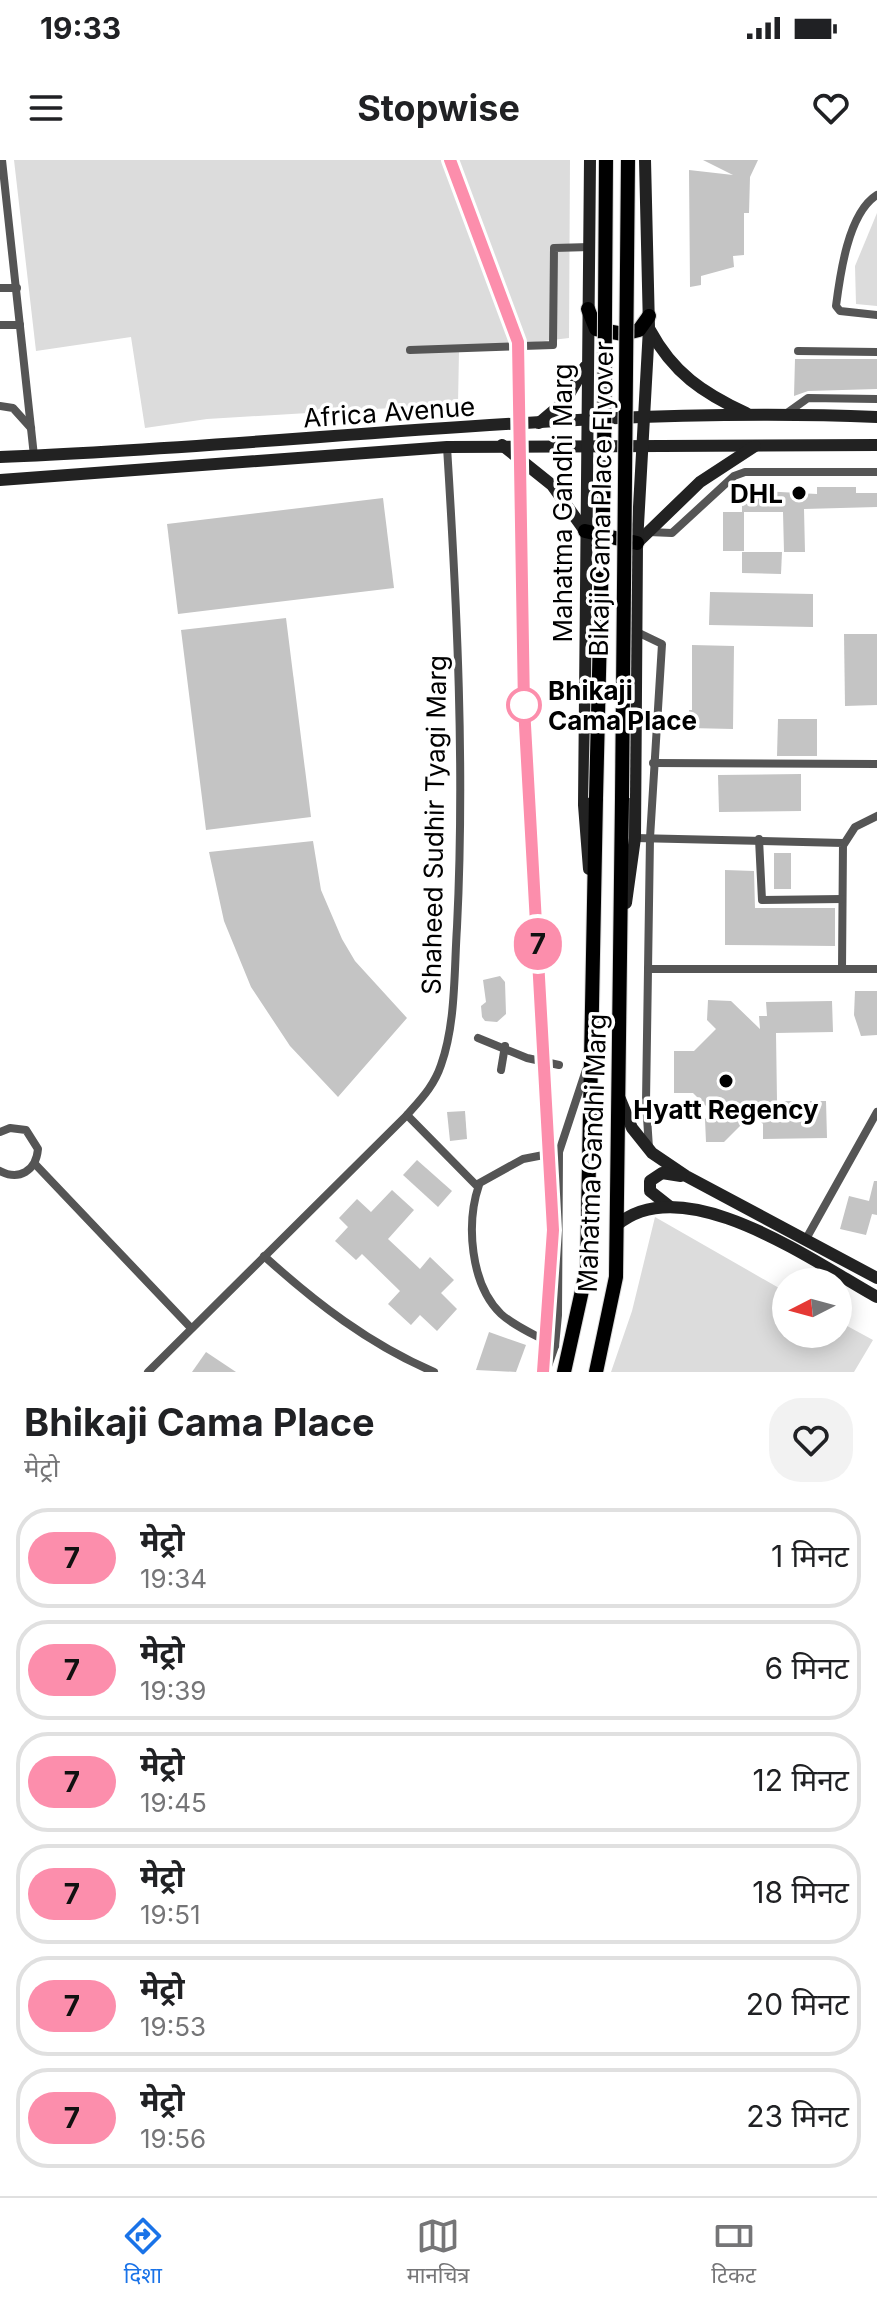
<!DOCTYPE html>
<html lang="hi">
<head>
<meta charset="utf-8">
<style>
	:root { --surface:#fff; --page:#f2f2f2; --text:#202124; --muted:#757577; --line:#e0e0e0; --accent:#1a73e8 }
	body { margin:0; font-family:Inter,"Noto Sans Devanagari",sans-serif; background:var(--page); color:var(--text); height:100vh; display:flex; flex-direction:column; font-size:30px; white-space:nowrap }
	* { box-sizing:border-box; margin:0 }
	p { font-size:26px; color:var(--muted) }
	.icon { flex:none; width:44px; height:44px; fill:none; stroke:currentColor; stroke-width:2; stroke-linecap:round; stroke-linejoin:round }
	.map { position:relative; height:1212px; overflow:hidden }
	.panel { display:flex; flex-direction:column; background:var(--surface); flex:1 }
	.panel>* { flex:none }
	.badge { padding:0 16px; border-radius:26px; font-size:28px; line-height:52px }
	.needle { width:52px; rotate:264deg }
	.fabs { position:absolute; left:772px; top:1108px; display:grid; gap:16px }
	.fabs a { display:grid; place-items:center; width:80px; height:80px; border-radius:50%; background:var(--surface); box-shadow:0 4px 20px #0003; font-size:40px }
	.map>.badge { position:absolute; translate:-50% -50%; box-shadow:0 0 0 4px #fff }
	.round { display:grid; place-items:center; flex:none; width:84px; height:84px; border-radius:32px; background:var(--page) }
	.head { display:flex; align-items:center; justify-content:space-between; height:136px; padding:0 24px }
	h1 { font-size:38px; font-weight:700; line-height:60px }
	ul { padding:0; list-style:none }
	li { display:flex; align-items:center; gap:24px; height:100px; margin:0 16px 12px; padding:0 8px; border:4px solid var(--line); border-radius:32px }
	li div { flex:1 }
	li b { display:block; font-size:30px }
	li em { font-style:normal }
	li .badge { min-width:88px; font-weight:700; text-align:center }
	.status { display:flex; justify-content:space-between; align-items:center; height:56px; padding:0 40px; background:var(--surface); direction:ltr }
	.status svg { height:22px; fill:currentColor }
	header { display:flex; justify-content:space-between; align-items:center; height:104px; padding:0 24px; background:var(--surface); font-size:36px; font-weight:700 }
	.tab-bar { display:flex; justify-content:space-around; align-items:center; height:112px; border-top:2px solid var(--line); background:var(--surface); font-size:22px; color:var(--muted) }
	.tab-bar a { display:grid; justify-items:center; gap:4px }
	.tab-bar .current { color:var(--accent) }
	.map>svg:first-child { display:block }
	.park { fill:#dcdcdc }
	.building { fill:#c4c4c4 }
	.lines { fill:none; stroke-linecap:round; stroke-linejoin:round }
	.primary-casing { stroke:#dbdbdb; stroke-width:16 }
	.street { stroke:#555; stroke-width:8 }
	.secondary { stroke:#222; stroke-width:12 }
	.primary { stroke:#000; stroke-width:14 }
	.primary-bridge-casing { stroke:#dbdbdb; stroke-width:16; stroke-linecap:butt }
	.primary-bridge { stroke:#000; stroke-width:14 }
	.line-casing { stroke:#fff; stroke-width:18 }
	.line { stroke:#fc8eac; stroke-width:12 }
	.poi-dot { fill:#000; stroke:#fff; stroke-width:3 }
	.stop-dot { fill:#fff; stroke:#fc8eac; stroke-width:4 }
	.labels { text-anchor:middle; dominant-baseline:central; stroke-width:7; stroke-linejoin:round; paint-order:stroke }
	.street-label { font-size:26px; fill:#000; stroke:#fff }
	.poi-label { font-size:26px; font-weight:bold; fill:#000; stroke:#fff; text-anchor:end }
	.stop-label { font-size:26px; font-weight:bold; fill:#000; stroke:#fff; text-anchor:start }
</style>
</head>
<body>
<div class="status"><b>19:33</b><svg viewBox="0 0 49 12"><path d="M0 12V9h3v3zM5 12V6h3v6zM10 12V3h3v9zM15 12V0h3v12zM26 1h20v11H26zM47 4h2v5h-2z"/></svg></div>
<header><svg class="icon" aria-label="menu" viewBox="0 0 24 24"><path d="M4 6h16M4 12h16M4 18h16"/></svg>Stopwise<svg class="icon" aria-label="heart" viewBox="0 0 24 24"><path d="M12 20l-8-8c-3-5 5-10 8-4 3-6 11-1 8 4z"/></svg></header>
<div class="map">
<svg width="877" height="1212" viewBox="0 0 877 1212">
	<rect width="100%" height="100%" fill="#fff"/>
	<g class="park">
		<polygon points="14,0 570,0 569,178 459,191 458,244 207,259 145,268 131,177 36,191"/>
		<polygon points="877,53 877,146 856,144 855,106"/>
		<polygon points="655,1057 786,1132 786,1174 838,1174 838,1161 873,1180 854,1212 611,1212 632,1151"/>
	</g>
	<g class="building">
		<polygon points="703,0 758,0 750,17 749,53 744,53 744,95 733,96 734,107 701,116 701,125 690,127 689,10 733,15"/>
		<polygon points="795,199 877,199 877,229 808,231 794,236"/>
		<polygon points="817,327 856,327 856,333 877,333 877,347 804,349 805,392 784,392 783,352 742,352 742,330 817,334"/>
		<polygon points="383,338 394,428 178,454 167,364"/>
		<rect x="723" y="352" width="21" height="39"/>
		<polygon points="742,392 782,392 781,414 742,413"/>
		<polygon points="710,432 813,434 813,467 709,465"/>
		<polygon points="286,458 311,657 206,670 181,470"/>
		<polygon points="844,474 877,474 877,545 845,546"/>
		<polygon points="692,485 734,486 733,569 689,568 689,550 692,550"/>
		<polygon points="778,559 817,559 817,596 777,596"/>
		<polygon points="801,614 801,651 719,652 718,615"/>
		<polygon points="313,681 321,730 342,779 355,801 407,858 338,937 290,886 251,827 224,761 209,692"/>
		<rect x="774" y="693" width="17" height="36"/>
		<polygon points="725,710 754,711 755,748 835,748 835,786 725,785"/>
		<polygon points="500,816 505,822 506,854 497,862 485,861 482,857 481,846 486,842 483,820"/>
		<polygon points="855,831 877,831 877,875 861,876 854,855"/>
		<polygon points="708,840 731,841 760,869 759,856 767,856 766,842 832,841 833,872 776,873 777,941 826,941 827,978 763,979 763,964 753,953 724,982 706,982 705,959 712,952 693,933 674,933 674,891 694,891 716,869 707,860"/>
		<polygon points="465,951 467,979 450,981 447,952"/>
		<polygon points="417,1000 452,1031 438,1047 403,1015"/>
		<polygon points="874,1021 877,1021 877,1055 872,1054 866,1075 840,1069 849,1036 869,1041"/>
		<polygon points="392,1030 414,1050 388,1079 420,1109 430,1097 454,1120 441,1133 457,1149 437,1171 420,1155 411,1165 388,1144 400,1131 362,1094 356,1100 335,1081 348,1067 339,1058 357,1039 371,1052"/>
		<polygon points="489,1172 526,1185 516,1212 476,1210"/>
		<polygon points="206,1192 236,1212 192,1212"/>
	</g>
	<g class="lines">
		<g class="primary-casing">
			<g id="primary">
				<polyline points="588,149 596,169 623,174 639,170 649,156"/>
				<polyline points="585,371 637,383"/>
				<polyline points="564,1212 587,1108 596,638"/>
				<polyline points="596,1212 616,1117 622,638"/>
			</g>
		</g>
		<g class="street">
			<polyline points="2,0 34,296"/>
			<path d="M877 35C848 53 840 115 836 146L840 151 877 155"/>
			<polyline points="0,128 17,128"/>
			<polyline points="0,165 20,165"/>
			<polyline points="410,190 553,185 554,88 590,87"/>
			<polyline points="798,191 877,192"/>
			<polyline points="0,246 13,248 31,268"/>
			<polyline points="787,253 808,238 877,239"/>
			<polyline points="649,372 672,373 734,316 745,312 877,312"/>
			<polyline points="637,472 662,484 650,678 646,942 649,988"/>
			<polyline points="653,603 877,604"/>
			<polyline points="635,678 843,683 842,809"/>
			<polyline points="759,679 762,740 842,739"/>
			<polyline points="844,684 855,667 877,656"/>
			<polyline points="648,809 877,809"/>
			<polyline points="478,878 527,898 559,905"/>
			<polyline points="501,910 505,886"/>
			<polyline points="407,955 476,1025 523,999 559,992"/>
			<path d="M0 972 10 968 26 970 38 989C36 1011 19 1021 0 1011"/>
			<polyline points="35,1004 191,1168"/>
			<path d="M479 1025C466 1063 470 1124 501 1154 515 1167 538 1176 555 1186"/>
			<polyline points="806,1079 877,952"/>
			<path d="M264 1096C316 1143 369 1184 434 1212"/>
			<path d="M148 1212 407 955C421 939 434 926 441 905 456 863 454 811 457 767 465 607 457 446 447 287"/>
			<polyline points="546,1212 555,1186 558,1155 559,992 586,910"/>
		</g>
		<g class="secondary">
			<path d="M650 170C673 213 703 233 746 253"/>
			<polyline points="539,263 565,241 585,207"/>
			<polyline points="502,285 552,325 585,371"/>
			<path d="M0 297C292 286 585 245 877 257"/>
			<polyline points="0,320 447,287 877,285"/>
			<polyline points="637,383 700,322 755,286"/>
			<polyline points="589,709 584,645 590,0"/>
			<polyline points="626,743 635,678 637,383 649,168 645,0"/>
			<polyline points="620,939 632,968 652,993 686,1016 877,1118"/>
			<polyline points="669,1046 650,1031 650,1021 662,1013 681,1016"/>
			<path d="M617 1065C684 1008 814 1102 877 1137"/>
		</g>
		<use href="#primary" class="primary"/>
		<g class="primary-bridge-casing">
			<g id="primary-bridge">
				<polyline points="596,638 604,308 606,0"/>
				<polyline points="622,638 628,0"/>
			</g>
		</g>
		<use href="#primary-bridge" class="primary-bridge"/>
	</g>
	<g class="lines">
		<g class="line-casing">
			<polyline id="line" points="450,0 518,182 524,547 553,1070 543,1212"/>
		</g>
		<use href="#line" class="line"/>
	</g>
	<g class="poi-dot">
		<circle cx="799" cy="333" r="8"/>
		<circle cx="726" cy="921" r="8"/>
	</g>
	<circle class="stop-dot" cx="524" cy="545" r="16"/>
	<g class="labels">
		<g class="street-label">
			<text transform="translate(389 252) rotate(-4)">Africa Avenue</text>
			<text transform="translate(601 339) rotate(-89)">Bikaji Cama Place Flyover</text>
			<text transform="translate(562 343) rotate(-90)">Mahatma Gandhi Marg</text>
			<text transform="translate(434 665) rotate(-89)">Shaheed Sudhir Tyagi Marg</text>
			<text transform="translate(592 993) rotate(-88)">Mahatma Gandhi Marg</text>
		</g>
		<g class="poi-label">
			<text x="783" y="333">DHL</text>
			<text x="726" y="949" text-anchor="middle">Hyatt Regency</text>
		</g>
		<g class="stop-label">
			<text x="548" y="530">Bhikaji<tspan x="548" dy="30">Cama Place</tspan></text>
		</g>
	</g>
</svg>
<div class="fabs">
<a><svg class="needle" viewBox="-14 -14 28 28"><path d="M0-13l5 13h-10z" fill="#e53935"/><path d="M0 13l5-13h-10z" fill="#757577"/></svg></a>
</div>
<b class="badge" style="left:538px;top:784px;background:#fc8eac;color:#111">7</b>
</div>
<section class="panel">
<div class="head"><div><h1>Bhikaji Cama Place</h1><p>मेट्रो</p></div><a class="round"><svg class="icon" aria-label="heart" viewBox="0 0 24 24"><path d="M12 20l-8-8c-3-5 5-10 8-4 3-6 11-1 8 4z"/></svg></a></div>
<ul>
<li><span class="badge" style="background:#fc8eac;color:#111">7</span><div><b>मेट्रो</b><p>19:34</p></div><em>1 मिनट</em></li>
<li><span class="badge" style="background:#fc8eac;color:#111">7</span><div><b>मेट्रो</b><p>19:39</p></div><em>6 मिनट</em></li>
<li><span class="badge" style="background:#fc8eac;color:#111">7</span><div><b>मेट्रो</b><p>19:45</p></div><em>12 मिनट</em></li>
<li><span class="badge" style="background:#fc8eac;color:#111">7</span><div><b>मेट्रो</b><p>19:51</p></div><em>18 मिनट</em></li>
<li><span class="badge" style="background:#fc8eac;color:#111">7</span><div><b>मेट्रो</b><p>19:53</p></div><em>20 मिनट</em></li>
<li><span class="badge" style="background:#fc8eac;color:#111">7</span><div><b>मेट्रो</b><p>19:56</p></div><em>23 मिनट</em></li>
</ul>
</section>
<nav class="tab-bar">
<a class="current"><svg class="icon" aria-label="directions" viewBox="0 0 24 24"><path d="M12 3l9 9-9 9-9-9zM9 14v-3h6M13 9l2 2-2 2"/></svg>दिशा</a>
<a><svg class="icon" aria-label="map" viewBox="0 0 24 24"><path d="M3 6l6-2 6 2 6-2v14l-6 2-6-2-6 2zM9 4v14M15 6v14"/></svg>मानचित्र</a>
<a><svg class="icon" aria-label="tickets" viewBox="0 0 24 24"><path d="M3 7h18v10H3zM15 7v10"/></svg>टिकट</a>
</nav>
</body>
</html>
